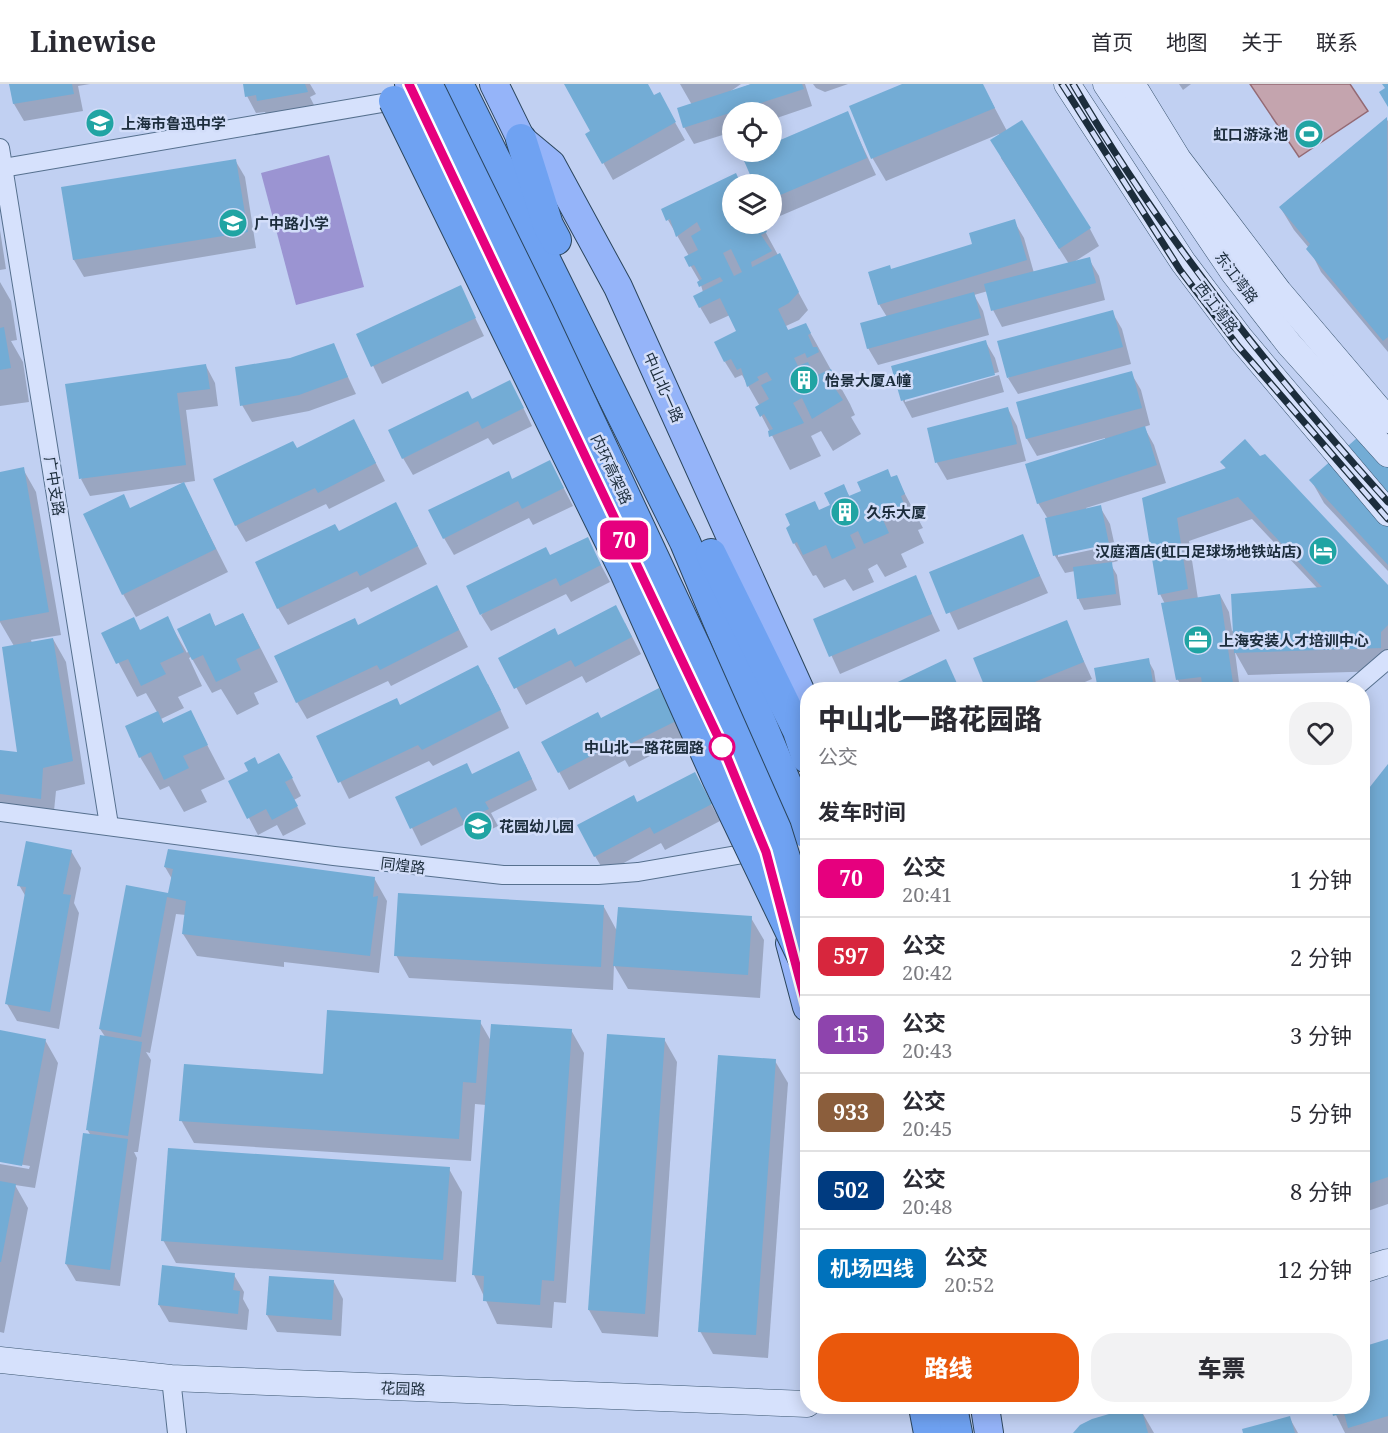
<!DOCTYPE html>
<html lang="zh">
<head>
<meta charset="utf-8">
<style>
	:root { --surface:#fff; --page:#f2f2f3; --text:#2b2b33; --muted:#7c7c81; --line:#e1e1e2; --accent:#ea580c }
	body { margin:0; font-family:"Noto Serif","Noto Sans SC",serif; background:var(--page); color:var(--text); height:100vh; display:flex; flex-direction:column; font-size:22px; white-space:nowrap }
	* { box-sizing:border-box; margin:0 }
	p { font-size:20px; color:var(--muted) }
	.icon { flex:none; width:33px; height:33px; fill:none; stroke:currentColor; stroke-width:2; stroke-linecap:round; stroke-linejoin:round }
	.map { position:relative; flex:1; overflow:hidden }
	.sheet { position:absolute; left:800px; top:598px; width:570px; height:732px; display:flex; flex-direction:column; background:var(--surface); border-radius:24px; box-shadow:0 3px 15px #0003 }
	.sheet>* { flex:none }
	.badge { padding:0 12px; border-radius:9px; font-size:21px; line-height:39px }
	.tools { position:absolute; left:722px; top:18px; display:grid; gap:12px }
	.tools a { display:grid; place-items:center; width:60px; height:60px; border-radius:50%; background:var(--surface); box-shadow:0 3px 15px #0003; font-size:30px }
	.map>.badge { position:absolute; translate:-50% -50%; box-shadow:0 0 0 3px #fff }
	h2 { padding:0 18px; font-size:22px; line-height:54px }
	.round { display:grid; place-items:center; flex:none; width:63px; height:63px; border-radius:24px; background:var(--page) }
	.summary { display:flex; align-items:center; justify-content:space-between; height:102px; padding:0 18px }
	h1 { font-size:28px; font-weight:800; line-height:45px }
	.cta { display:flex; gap:12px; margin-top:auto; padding:12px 18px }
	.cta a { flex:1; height:69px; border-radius:24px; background:var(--accent); color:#fff; font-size:24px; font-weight:800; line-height:69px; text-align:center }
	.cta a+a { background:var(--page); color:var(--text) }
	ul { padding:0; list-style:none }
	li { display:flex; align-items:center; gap:18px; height:78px; padding:0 18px; border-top:2px solid var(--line) }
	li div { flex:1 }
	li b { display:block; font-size:22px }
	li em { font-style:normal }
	li .badge { min-width:66px; font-weight:700; text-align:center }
	header { display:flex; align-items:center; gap:36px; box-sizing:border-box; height:84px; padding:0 30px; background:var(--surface); border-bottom:2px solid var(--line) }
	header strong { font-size:28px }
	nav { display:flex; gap:33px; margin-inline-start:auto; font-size:21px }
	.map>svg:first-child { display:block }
	.green { fill:#9b94d2 }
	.water { fill:#c4a4ae; stroke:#946a74; stroke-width:1.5 }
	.shadow { fill:#0003; fill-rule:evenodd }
	.building { fill:#73acd5; fill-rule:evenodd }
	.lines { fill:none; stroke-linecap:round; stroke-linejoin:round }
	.minor-casing { stroke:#56708e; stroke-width:20 }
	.secondary-casing { stroke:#3a5570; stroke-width:27 }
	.primary-casing { stroke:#2b455c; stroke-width:30 }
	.trunk-casing { stroke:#2b455c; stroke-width:32 }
	.minor { stroke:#d6e1fc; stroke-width:18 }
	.secondary { stroke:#d6e1fc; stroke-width:26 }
	.primary { stroke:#95b4f9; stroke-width:28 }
	.trunk { stroke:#6fa2f2; stroke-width:30 }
	.rail-casing { stroke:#1c2d3c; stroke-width:7 }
	.rail { stroke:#d2ddf9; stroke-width:4.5; stroke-dasharray:14; stroke-linecap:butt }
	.trunk-bridge-casing { stroke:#2b455c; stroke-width:32; stroke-linecap:butt }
	.trunk-bridge { stroke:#6fa2f2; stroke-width:30 }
	.line-casing { stroke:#fff; stroke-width:14 }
	.line { stroke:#e6007e; stroke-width:9 }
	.stop-dot { fill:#fff; stroke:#e6007e; stroke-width:3 }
	.labels { text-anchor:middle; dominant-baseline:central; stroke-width:5; stroke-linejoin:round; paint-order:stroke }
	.poi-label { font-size:15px; font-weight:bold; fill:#1c2d3c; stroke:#d2ddf9; text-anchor:start }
	.street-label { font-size:15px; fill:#1c2d3c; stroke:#d2ddf9 }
	.stop-label { font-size:15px; font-weight:bold; fill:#1c2d3c; stroke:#d2ddf9; text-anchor:end }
</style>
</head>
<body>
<header>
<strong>Linewise</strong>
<nav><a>首页</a><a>地图</a><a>关于</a><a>联系</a></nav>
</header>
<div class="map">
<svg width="1388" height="1349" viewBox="0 0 1388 1349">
	<rect width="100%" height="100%" fill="#c1d0f2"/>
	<polygon class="green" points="329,71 364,203 296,221 261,89"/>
	<polygon class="water" points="1250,0 1350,0 1368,27 1299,73"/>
	<g class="shadow">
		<polygon points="11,0 90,0 78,2 83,27 24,37 14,20"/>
		<polygon points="245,0 310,0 316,10 310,13 316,25 268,34 265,28 256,29 247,12"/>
		<polygon points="566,0 647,0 654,13 659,10 685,56 613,96 587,50 592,48"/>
		<polygon points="680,0 741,0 728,9 751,0 805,0 812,22 771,36 771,28 732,28 732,48 694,60 684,43 692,21"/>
		<polygon points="813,0 848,0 825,8 816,4"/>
		<polygon points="906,0 982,0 1007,47 1090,145 1099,162 1074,178 1089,175 1099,192 1105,216 1002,243 993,226 988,207 974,211 983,227 989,251 878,281 868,264 887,233 879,220 891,186 974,161 1014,137 1024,154 1034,189 1069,180 1001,74 999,50 886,97 873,75 851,23"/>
		<polygon points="1179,0 1191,0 1183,6"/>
		<polygon points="847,29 876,91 773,135 771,100 756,100 744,73 756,68 771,68 771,61"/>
		<polygon points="1386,35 1388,37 1388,268 1321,188 1309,164 1294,146 1280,123"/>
		<polygon points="235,76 245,93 256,164 84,193 74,176 63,105"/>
		<polygon points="735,91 741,100 732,100 732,140 761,140 808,226 799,236 786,242 789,248 806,241 850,320 855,331 851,333 861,350 833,367 821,347 811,352 821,372 790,386 757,323 760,322 758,319 742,291 735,294 725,278 738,248 730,231 710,240 700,223 703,208 700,198 686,174 689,172 668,136"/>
		<polygon points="0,146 6,185 0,186"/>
		<polygon points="0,198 11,217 17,256 11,257 23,278 29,318 0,322"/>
		<polygon points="460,203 484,252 382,300 358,251"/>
		<polygon points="1112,228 1122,245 1131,280 1018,310 1008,294"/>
		<polygon points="985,257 995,274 999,288 905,315 905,318 999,291 1004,308 912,334 903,317 893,283"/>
		<polygon points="333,261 356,310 309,327 252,338 242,321"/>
		<polygon points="206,282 215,299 218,322 186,326 195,397 90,412 81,395"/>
		<polygon points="1131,289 1141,306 1150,341 1144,343 1154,361 1166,399 1086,424 1087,426 1100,423 1110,440 1114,458 1058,470 1058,473 1114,461 1118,477 1110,479 1117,491 1121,521 1084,526 1078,514 1075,487 1065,489 1055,472 1048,435 1038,419 1105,356 1105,354 1037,372 1027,355 1018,319"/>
		<polygon points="519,315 532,342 493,361 488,354 413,391 403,374 472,316"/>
		<polygon points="1008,325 1017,342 1026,377 947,396 937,379 929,345"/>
		<polygon points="363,354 385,397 329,425 326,420 246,458 236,441 297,366"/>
		<path d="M1260 374 1388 503V587L1248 591 1235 568 1240 606H1184L1178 596 1165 520 1160 510 1144 415 1227 386 1222 378ZM1252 435 1318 505 1232 547 1229 528 1220 511 1198 515 1189 457Z"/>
		<polygon points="1388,375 1388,487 1324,419 1311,396"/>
		<polygon points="550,378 573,422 533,441 529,434 454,471 444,454 513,396"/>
		<polygon points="23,385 36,408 61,551 31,556 32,559 53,555 66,578 85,700 56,707 53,737 0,730 0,668 19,670 14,562 0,538 0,389"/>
		<polygon points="896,393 923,444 918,446 924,459 901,470 907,483 885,493 877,480 868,485 874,498 853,507 845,495 824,504 816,491 813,492 794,459 819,428 832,422 843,402 850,413"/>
		<polygon points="183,399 228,488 136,533 123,510 131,425"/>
		<polygon points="405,437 427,480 371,508 368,503 288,541 278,524 339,448"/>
		<polygon points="1022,452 1048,509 958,546 931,489"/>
		<polygon points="587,455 610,498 571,518 566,510 491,547 481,531 550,473"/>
		<polygon points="915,493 940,547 840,590 815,536"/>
		<polygon points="446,520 468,563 391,602 388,597 307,635 297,618 358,543"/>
		<polygon points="243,530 278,598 254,609 259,620 237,631 221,605 212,609 191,573 189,574 202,602 178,613 184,624 161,635 164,640 190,628 225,695 201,706 207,718 184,728 169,702 160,706 140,673 157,628 146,609 137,613 103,550 141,547 167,534 187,569 209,531 216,543"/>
		<polygon points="1066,538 1092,595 1066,606 988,606"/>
		<polygon points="625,539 641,570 586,599 582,592 526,621 500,574 558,552"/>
		<polygon points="1148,576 1154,587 1157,606 1099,606 1096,585"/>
		<polygon points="488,600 509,644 433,682 429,677 349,715 318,653 400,623"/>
		<polygon points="668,623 684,654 629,683 625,676 569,706 543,658 601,636"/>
		<polygon points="525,680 537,706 491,729 498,742 474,754 465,740 421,762 397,714 472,692"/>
		<polygon points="258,682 289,688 301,712 294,716 306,740 283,752 277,741 258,751 249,734"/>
		<polygon points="1388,682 1388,1120 1362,1129 1362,715"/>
		<polygon points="704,707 720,737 665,766 661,759 605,789 595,772 637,719"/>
		<polygon points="71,767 81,784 74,819 79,829 59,945 17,937 7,920 26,813 19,801"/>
		<polygon points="165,783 374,794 387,817 379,889 284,878 284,883 197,872 183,850 186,831 176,830 150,969 146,968 151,976 138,1068 134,1068 137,1074 120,1202 76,1197 66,1180 91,1052 87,1045 106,954 100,945 127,803 169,810 172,795"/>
		<polygon points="604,823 617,847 751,834 764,856 760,914 628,905 614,881 613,906 409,894 396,871"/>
		<polygon points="480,938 491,957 571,946 584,969 566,1219 554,1218 552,1244 497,1240 474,1191 486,1021 475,1020 471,1077 194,1059 181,1036"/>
		<polygon points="0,948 45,956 58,979 35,1104 15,1101 28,1124 4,1249 0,1248 0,1080 29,1085 30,1082 0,1077"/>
		<polygon points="609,952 664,955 677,978 658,1253 602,1249 589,1226"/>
		<polygon points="775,977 788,999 768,1274 713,1270 700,1247"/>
		<polygon points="449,1085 462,1108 456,1198 176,1179 163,1156"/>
		<polygon points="234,1191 244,1208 243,1215 249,1226 247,1246 169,1238 159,1221"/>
		<polygon points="334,1198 343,1215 341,1252 277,1248 267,1231"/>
		<polygon points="1388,1256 1388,1349 1345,1349 1332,1323 1362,1323 1362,1264"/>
		<polygon points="1139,1323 1154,1349 1076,1349"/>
		<polygon points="1289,1333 1298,1349 1245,1349"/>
	</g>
	<g class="building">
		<polygon points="9,0 72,0 74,10 13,20"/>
		<polygon points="243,0 305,0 308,8 257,17 256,11 245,13"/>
		<polygon points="564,0 648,0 654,11 660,8 676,38 602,80 585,50 590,47"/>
		<polygon points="751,0 802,0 804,5 683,44 677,24"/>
		<polygon points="902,0 983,0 995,24 871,75 849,22"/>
		<polygon points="1382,0 1388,0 1388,23 1379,8 1385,4"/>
		<polygon points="848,27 867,74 771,115 771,100 754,100 742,72 752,68 771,68 771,60"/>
		<polygon points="1387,33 1388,253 1383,257 1306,165 1310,160 1279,123"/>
		<polygon points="1022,36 1091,144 1059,165 990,56"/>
		<polygon points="236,75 248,148 73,176 61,103"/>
		<path d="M736 89 741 100H732V121L723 125 728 133 732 131V140H743L744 143 751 140H763L767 148 761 151 772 167 751 178 752 183 780 169 799 208 789 219 778 225 788 246 806 239 811 249 808 251 813 263H817L819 268 807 274 805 269 794 274 798 282 808 278 815 292 831 285 837 298 832 300 843 316 812 335 802 314 793 319 804 339 769 353 768 347 773 345 764 330 760 333 755 323 769 315 761 301 772 296 767 288 757 293 759 296 747 303 741 284 737 286 731 275 724 278 714 258 736 247 720 214 699 224 693 212 723 197 720 193 699 203 697 198 702 195 694 181 689 183 684 173 698 166 691 152 701 146 697 138 676 153 670 135 666 137 661 125ZM731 165 742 188 734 192 723 169Z"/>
		<polygon points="1015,135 1027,176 878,221 868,188 890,181 891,185 972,160 969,149"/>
		<polygon points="1090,173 1096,199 991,227 984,200"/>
		<polygon points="461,201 476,234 371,283 356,250"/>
		<polygon points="974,208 981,234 867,265 860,239"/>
		<polygon points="1113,226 1123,263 1007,294 997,257"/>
		<polygon points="4,243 11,284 0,286 0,244"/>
		<polygon points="986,256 995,291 901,317 891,282"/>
		<polygon points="334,259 348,293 299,311 240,322 235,283 290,274"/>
		<polygon points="206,280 210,305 177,309 186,381 79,395 65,300"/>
		<polygon points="1132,287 1142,324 1026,355 1016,318"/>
		<polygon points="510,296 524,324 482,345 478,337 402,375 388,346 468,307 472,315"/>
		<polygon points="1008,323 1017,360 935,379 927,344"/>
		<polygon points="354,335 376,379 318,409 315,404 235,442 213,395 293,357 297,364"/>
		<polygon points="1145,342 1157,381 1037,420 1025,380"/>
		<polygon points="1365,347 1388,372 1388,481 1309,396"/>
		<polygon points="1245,355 1260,372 1265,370 1388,501 1388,541 1381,548 1381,564 1234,569 1231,510 1322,503 1238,413 1177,434 1188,505 1158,511 1142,414 1226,384 1220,378"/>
		<polygon points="550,376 564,404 522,425 518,417 443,455 428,426 509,387 512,395"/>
		<polygon points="24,383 49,528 0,537 0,388"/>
		<polygon points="888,385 891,393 897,391 905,410 901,412 906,426 883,436 889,449 864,460 858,447 850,451 856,464 832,475 826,461 803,471 797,458 793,460 786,444 790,441 785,430 815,417 819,426 830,421 824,409 844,400 849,412 861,407 857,398"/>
		<polygon points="184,398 216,465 122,511 83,430 124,410 130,424"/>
		<polygon points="396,418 418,462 360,492 357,487 277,525 255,478 335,440 339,447"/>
		<polygon points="1101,421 1109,460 1053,472 1045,434"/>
		<polygon points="1023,450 1040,492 946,530 929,488"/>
		<polygon points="588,453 601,481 560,502 556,494 480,531 466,502 546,463 550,471"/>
		<polygon points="1112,478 1116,510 1077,515 1073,483"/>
		<polygon points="916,491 932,530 829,573 813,535"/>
		<polygon points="437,501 459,546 380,586 377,581 296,619 274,572 355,534 358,541"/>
		<polygon points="1220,510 1234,606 1203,606 1201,593 1176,596 1161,519"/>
		<polygon points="616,521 632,553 575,583 571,576 514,605 498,574 555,544 558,551"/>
		<polygon points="210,529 215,542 243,529 260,564 236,575 241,586 216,598 203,571 192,576 177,545"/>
		<polygon points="168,532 184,568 160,579 166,590 141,602 128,575 116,580 101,549 134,533 140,546"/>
		<polygon points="1067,536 1084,578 1015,606 986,606 973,574"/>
		<polygon points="53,554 73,677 43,684 41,715 0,710 0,666 17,668 2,563"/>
		<polygon points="1149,574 1153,599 1098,606 1094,584"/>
		<polygon points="946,575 960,606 881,606"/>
		<polygon points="478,581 501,626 422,666 418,661 338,699 316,652 397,614 400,621"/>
		<polygon points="659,604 676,637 618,666 614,660 558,689 541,658 598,628 601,634"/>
		<polygon points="191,626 208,661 183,672 189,684 164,696 151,668 139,674 125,642 158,627 163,639"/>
		<polygon points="519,667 532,695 485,718 489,725 463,737 456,723 410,745 395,713 467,679 472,690"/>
		<polygon points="279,669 293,694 285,698 298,722 272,736 266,725 247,735 228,697 248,687 244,679 255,673 258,680"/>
		<polygon points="1388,680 1388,1093 1362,1102 1362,713"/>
		<polygon points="695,688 712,720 654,750 650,743 594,773 577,741 634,711 637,718"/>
		<polygon points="26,757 72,766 63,810 71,811 50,928 5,920 26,803 17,802"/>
		<polygon points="168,765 375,793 373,813 378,812 370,872 182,850 186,817 167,813 141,953 99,945 126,801 168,809 173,785 164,783"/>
		<polygon points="398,809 604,821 601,883 394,872"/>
		<polygon points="618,823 752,832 748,891 613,882"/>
		<polygon points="327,926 481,936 476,999 463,998 459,1055 179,1037 184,980 323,990"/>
		<polygon points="491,940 572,945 554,1197 542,1196 540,1221 483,1217 484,1192 472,1191"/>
		<polygon points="0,946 46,955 22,1082 0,1078"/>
		<polygon points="607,950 665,954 645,1230 588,1226"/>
		<polygon points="100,951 142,958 128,1052 86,1046"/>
		<polygon points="718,971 776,975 756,1251 698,1248"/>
		<polygon points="83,1049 128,1055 110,1186 65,1180"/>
		<polygon points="168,1064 450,1083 443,1176 161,1157"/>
		<polygon points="0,1097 16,1100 1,1178 0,1178"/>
		<polygon points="162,1181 235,1189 233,1206 240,1207 238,1230 158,1221"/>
		<polygon points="269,1192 334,1196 332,1236 266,1231"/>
		<polygon points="1388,1255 1388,1332 1348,1344 1344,1329 1333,1332 1331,1323 1362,1323 1362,1263"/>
		<polygon points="1133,1323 1141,1323 1148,1349 1073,1349 1080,1341 1092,1335"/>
		<polygon points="1290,1332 1295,1349 1243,1349 1242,1345"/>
	</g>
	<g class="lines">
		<g class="minor-casing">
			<g id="minor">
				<polyline points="0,64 109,741"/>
				<polyline points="3,84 394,17"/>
				<polyline points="1352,606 1388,575"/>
				<polyline points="0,728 334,772 503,791 598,791 638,788 807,759"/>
				<polyline points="171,1294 177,1349"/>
			</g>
		</g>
		<g class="secondary-casing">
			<g id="secondary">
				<polyline points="1067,0 1183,178 1241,255 1388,429"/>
				<polyline points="1106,0 1233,188 1289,260 1388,370"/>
				<polyline points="1132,0 1178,75 1279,208 1388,336"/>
				<polyline points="1362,1186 1388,1178"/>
				<polyline points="0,1276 171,1294 807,1320"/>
			</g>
		</g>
		<g class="primary-casing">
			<g id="primary">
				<polyline points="409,0 577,356"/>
				<polyline points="494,0 521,55 551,80 618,203 807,622"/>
				<polyline points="658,528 722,661 761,757"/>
				<polyline points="790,859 807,923"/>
				<polyline points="985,1323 989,1349"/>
			</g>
		</g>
		<g class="trunk-casing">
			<g id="trunk">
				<polyline points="458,0 685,458 807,749"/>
				<polyline points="521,55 548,141 556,156"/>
				<polyline points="711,470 798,647 807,674"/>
				<polyline points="924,1323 929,1349"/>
				<polyline points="952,1323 957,1349"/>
			</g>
		</g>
		<use href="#minor" class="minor"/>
		<use href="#secondary" class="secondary"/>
		<use href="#primary" class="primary"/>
		<use href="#trunk" class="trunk"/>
		<g class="rail-casing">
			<g id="rail">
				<polyline points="1062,0 1180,186 1238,262 1388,435"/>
				<path d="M1073 0C1161 151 1271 289 1388 418"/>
			</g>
		</g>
		<use href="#rail" class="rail"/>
		<g class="trunk-bridge-casing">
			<g id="trunk-bridge">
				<polyline points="427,0 538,226 696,564 776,745 807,844"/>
				<polyline points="394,17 625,488 717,694 807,882"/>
			</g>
		</g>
		<use href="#trunk-bridge" class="trunk-bridge"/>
	</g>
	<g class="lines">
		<g class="line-casing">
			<polyline id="line" points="409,0 722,661 766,768 807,923"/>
		</g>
		<use href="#line" class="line"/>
	</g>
	<defs>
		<g id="school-disc" transform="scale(1.5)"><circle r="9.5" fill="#20a4a3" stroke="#d2ddf9"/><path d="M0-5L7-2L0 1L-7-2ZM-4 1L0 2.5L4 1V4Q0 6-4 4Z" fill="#fff"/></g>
		<g id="stadium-disc" transform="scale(1.5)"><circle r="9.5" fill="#20a4a3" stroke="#d2ddf9"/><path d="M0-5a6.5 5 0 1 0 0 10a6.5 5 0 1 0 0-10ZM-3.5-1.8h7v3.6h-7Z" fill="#fff"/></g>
		<g id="building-disc" transform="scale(1.5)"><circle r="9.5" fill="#20a4a3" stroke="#d2ddf9"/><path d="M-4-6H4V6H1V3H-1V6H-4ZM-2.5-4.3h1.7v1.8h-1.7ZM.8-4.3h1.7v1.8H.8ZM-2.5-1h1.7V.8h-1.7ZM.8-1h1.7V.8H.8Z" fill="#fff"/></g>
		<g id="hotel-disc" transform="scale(1.5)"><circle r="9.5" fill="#20a4a3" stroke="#d2ddf9"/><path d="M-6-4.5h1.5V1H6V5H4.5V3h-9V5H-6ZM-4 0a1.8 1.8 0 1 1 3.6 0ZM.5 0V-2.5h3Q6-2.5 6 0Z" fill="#fff"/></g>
		<g id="office-disc" transform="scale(1.5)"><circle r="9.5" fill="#20a4a3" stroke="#d2ddf9"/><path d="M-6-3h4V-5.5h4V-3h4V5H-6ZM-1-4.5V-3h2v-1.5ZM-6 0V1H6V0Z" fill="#fff"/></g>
	</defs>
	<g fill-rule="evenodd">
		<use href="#school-disc" x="100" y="39"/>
		<use href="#stadium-disc" x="1309" y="50"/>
		<use href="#school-disc" x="233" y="139"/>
		<use href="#building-disc" x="804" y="296"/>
		<use href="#building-disc" x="845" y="428"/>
		<use href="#hotel-disc" x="1323" y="467"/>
		<use href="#office-disc" x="1198" y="556"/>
		<use href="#school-disc" x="478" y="742"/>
	</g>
	<circle class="stop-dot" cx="722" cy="663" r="12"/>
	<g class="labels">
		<g class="poi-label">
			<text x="121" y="39">上海市鲁迅中学</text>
			<text x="1288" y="50" text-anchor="end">虹口游泳池</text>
			<text x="254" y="139">广中路小学</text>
			<text x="825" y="296">怡景大厦A幢</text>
			<text x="866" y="428">久乐大厦</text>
			<text x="1302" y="467" text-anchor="end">汉庭酒店(虹口足球场地铁站店)</text>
			<text x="1219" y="556">上海安装人才培训中心</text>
			<text x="499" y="742">花园幼儿园</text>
		</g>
		<g class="street-label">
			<text transform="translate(1237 193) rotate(53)">东江湾路</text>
			<text transform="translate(1217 223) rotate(53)">西江湾路</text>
			<text transform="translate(664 303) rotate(66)">中山北一路</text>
			<text transform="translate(612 385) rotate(65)">内环高架路</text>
			<text transform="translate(55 402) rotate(81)">广中支路</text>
			<text transform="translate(403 781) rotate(7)">同煌路</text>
			<text transform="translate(403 1304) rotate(2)">花园路</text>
		</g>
		<g class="stop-label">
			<text x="704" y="663">中山北一路花园路</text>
		</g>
	</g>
</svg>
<div class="tools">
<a><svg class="icon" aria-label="locate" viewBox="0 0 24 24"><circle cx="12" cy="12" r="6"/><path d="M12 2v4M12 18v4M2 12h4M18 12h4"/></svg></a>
<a><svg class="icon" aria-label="layers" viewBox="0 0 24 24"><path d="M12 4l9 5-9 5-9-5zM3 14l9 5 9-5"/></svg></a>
</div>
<b class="badge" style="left:624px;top:456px;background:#e6007e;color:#fff">70</b>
<section class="sheet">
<div class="summary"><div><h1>中山北一路花园路</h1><p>公交</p></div><a class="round"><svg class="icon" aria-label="heart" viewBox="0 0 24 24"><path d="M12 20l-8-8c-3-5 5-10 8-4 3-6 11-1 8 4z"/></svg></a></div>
<h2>发车时间</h2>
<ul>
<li><span class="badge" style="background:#e6007e;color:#fff">70</span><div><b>公交</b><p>20:41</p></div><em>1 分钟</em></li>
<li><span class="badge" style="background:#d7263d;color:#fff">597</span><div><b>公交</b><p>20:42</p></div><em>2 分钟</em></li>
<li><span class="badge" style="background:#8e44ad;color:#fff">115</span><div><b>公交</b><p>20:43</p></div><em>3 分钟</em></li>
<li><span class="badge" style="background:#8b5e3c;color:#fff">933</span><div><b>公交</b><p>20:45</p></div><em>5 分钟</em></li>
<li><span class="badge" style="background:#003b80;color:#fff">502</span><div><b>公交</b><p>20:48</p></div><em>8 分钟</em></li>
<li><span class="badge" style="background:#0072bc;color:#fff">机场四线</span><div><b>公交</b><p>20:52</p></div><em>12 分钟</em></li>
</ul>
<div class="cta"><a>路线</a><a>车票</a></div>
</section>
</div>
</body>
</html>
